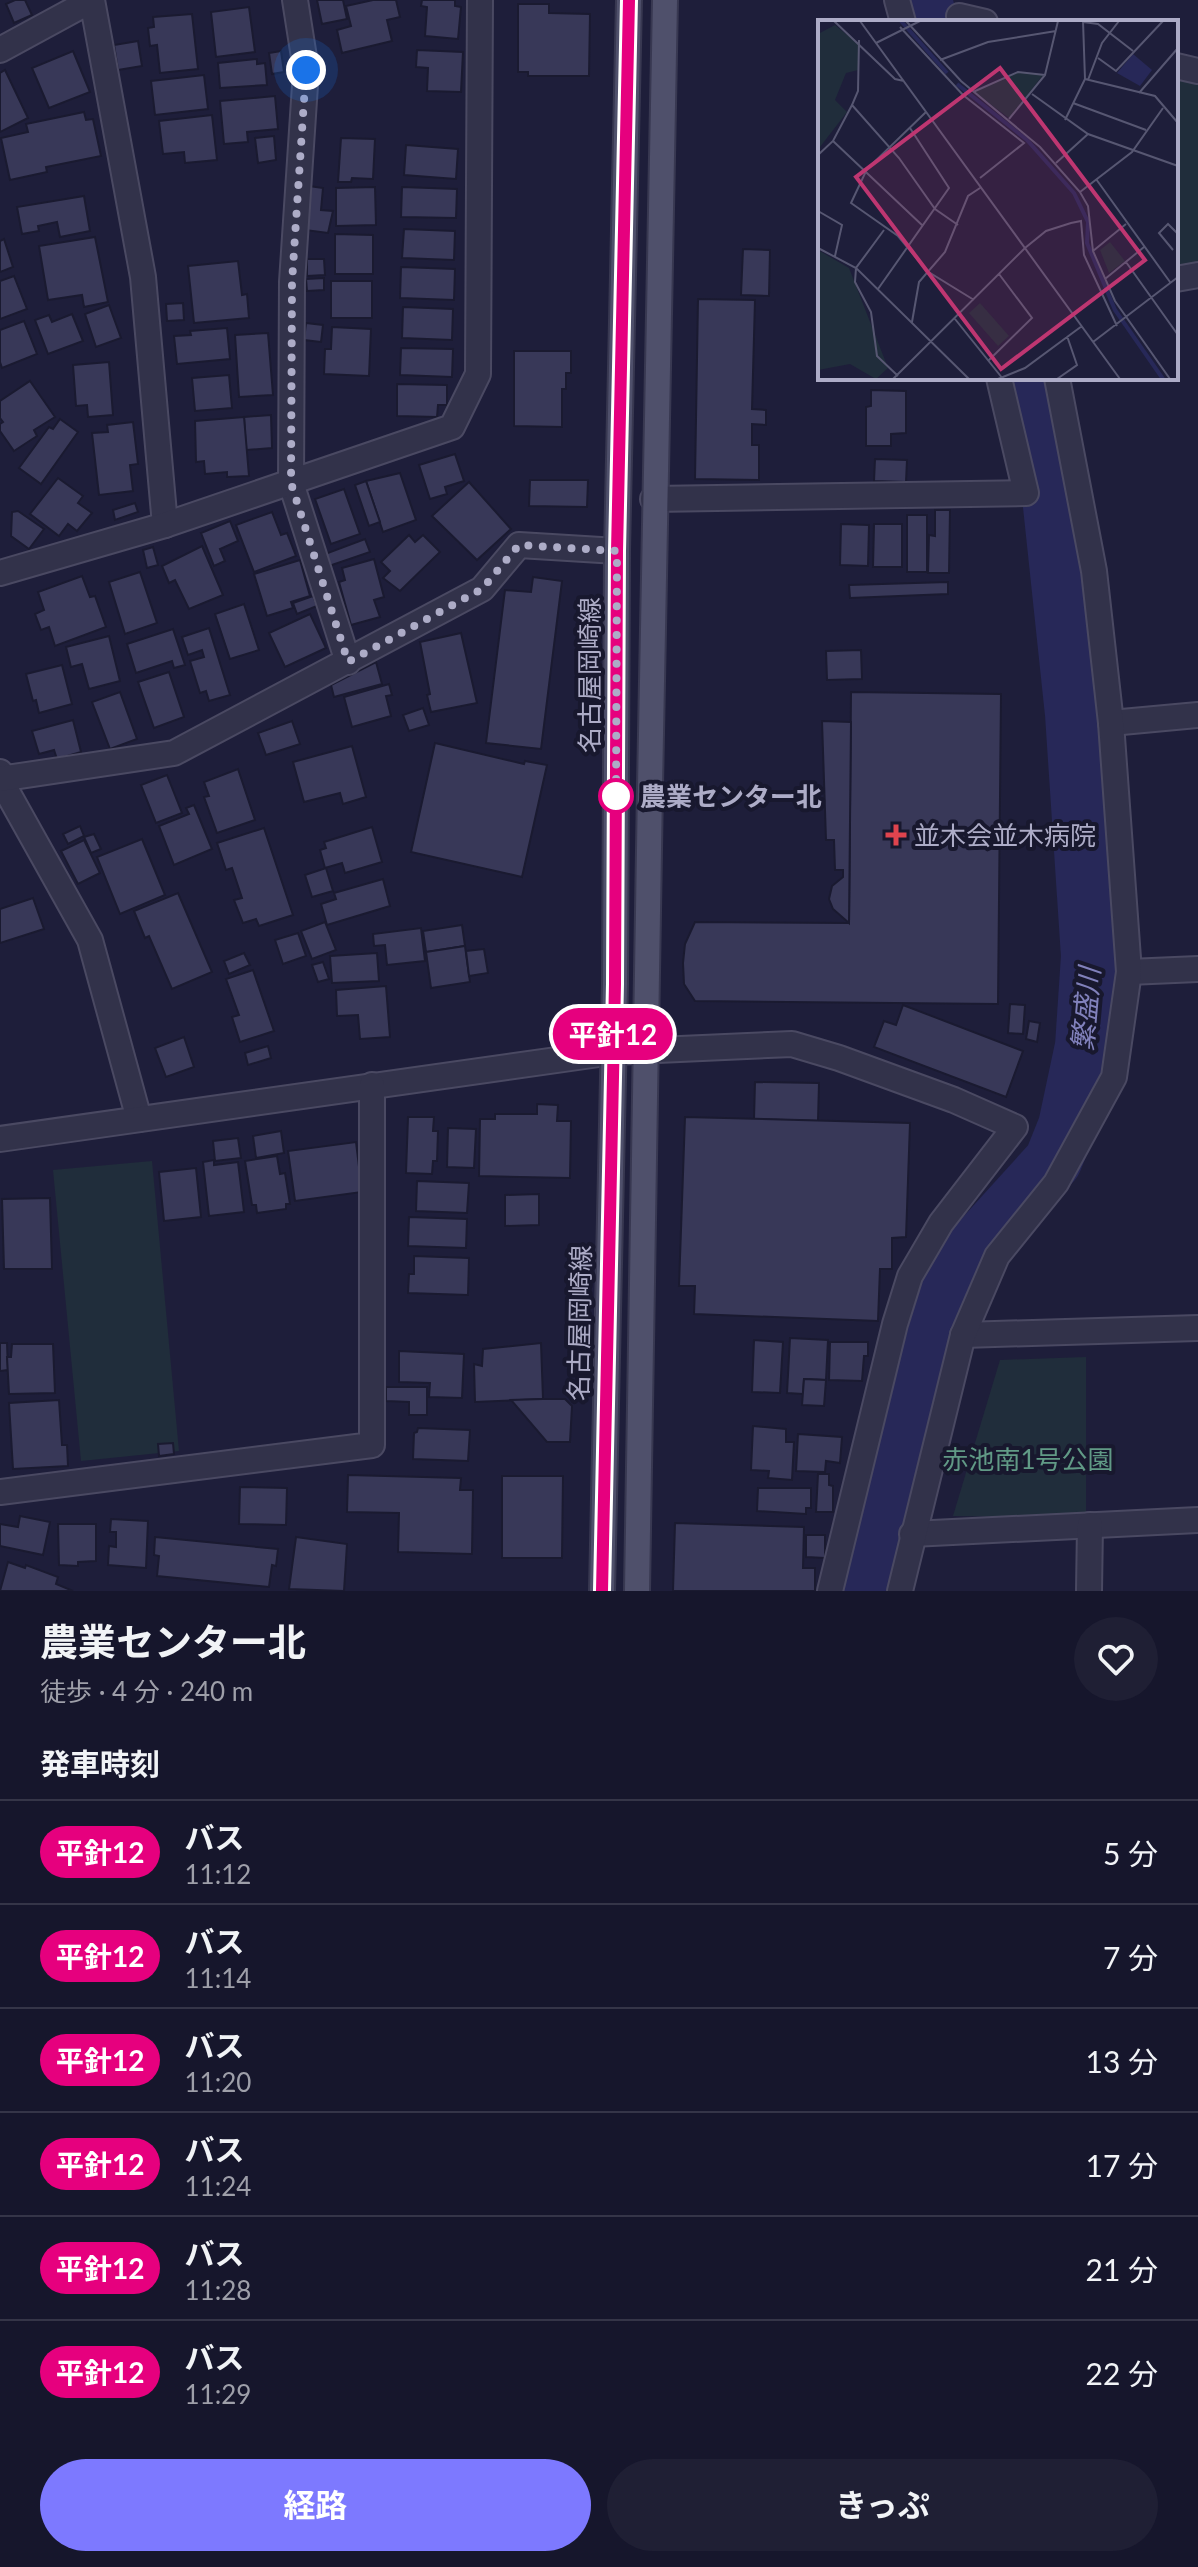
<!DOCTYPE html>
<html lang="ja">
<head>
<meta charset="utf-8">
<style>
	:root { --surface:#16162c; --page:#1f1f34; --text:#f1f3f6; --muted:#9e9fa9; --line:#353548; --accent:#7d79ff }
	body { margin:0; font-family:Lato,"Noto Sans JP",sans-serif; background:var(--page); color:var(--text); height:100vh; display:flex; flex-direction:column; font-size:30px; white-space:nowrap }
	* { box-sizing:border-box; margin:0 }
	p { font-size:26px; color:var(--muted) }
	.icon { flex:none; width:44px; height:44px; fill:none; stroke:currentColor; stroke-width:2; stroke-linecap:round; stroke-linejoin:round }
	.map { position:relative; height:1591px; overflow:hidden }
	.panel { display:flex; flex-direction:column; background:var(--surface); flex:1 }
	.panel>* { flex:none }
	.badge { padding:0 16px; border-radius:26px; font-size:28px; line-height:52px }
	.you { position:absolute; width:40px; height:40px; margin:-20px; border:6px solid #fff; border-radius:50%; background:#1a73e8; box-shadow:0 0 0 12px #1a73e833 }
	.map>.badge { position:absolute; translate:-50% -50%; box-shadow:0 0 0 4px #fff }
	h2 { padding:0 40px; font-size:30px; line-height:72px }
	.round { display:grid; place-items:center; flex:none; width:84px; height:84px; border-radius:42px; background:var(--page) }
	.headline { display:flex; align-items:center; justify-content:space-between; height:136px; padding:0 40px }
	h1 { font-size:38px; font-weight:700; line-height:60px }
	.primary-button { display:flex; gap:16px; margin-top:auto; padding:16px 40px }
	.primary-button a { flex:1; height:92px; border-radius:48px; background:var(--accent); color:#fff; font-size:32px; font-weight:700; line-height:92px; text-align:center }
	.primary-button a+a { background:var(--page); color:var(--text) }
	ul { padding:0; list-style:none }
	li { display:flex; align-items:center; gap:24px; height:104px; padding:0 40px; border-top:2px solid var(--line) }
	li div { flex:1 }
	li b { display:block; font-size:30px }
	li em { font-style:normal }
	li .badge { min-width:88px; font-weight:700; text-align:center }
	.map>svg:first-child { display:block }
	.green { fill:#202d3b }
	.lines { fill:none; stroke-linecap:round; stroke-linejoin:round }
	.river { stroke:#272858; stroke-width:58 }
	.building { fill:#383858; stroke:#1a1a30; stroke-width:2 }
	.minor-casing { stroke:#4a4962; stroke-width:28 }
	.major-casing { stroke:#383851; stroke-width:28 }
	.minor { stroke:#32324a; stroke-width:24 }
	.major { stroke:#4f506b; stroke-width:24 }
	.line-casing { stroke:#fff; stroke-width:18 }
	.line { stroke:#e6007e; stroke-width:12 }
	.walk { stroke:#adacc7; stroke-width:8; stroke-dasharray:0 14.4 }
	.stop-dot { fill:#fff; stroke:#e6007e; stroke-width:4 }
	.health-dot { fill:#e0444e; stroke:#18182e; stroke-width:3 }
	.labels { text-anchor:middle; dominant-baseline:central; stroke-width:8; stroke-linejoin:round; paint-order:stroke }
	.street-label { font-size:26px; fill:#adacc7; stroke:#18182e }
	.stop-label { font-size:26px; font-weight:bold; fill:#adacc7; stroke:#18182e; text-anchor:start }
	.poi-label { font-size:26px; fill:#adacc7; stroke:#18182e; text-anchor:start }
	.park-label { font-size:26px; fill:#619a86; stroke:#18182e }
	.water-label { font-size:28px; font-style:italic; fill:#8181bb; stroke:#18182e }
	.inset-river { fill:none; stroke:#272858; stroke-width:4 }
	.inset-road { fill:none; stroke:#575772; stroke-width:2 }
	.view { fill:#be3671; fill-opacity:0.15; stroke:#be3671; stroke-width:4 }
	.inset-edge { fill:none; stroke:#adacc7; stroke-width:4 }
</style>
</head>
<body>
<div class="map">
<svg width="1198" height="1591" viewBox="0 0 1198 1591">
	<rect width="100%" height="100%" fill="#1e1e3a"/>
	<g class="green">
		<polygon points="1176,70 1198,75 1198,271 1176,275"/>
		<polygon points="152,1161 179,1451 81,1461 53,1170"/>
		<polygon points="1086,1357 1086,1518 953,1516 1000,1360"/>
	</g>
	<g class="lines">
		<g class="river">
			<polyline points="923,0 929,22"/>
			<polyline points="869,1591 900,1463 955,1269 1053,1161 1067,1126 1084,1046 1090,956 1074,714 1050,487 1023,378"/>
		</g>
	</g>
	<g class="building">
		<polygon points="15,0 25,0 32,15 14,23 6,4"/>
		<polygon points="317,0 343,0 347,19 322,24"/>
		<polygon points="373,0 396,0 400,17 387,20 392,41 342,53 337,30 351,26 346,6"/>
		<polygon points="422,0 455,0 455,6 461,7 458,39 425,36 427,7 421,6"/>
		<polygon points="518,4 549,4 549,13 590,14 589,76 528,76 528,72 518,72"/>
		<polygon points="249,7 255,52 216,57 211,12"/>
		<polygon points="192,14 198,69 160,73 157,45 150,46 148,28 154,27 153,17"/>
		<polygon points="138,41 142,66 118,70 114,45"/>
		<polygon points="417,50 463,52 461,92 427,91 428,68 416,67"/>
		<polygon points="73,51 90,92 49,108 32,68"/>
		<polygon points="281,51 284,72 272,74 269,53"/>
		<polygon points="257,59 257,64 265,63 267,85 220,88 218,63"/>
		<polygon points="5,70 28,118 0,132 0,73"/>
		<polygon points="204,75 208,109 155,115 151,81"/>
		<polygon points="275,96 278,129 247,132 248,142 224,144 220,101"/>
		<polygon points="84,112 86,120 93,119 101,156 46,167 47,172 10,180 1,138 28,132 26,124"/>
		<polygon points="212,115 217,160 185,163 184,152 163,154 159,121"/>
		<polygon points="274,136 276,160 258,163 255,138"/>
		<polygon points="341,138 375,139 373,179 352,178 351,182 338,182"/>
		<polygon points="406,145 458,149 456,179 404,175"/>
		<polygon points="309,186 323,188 321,210 333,211 328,233 305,230"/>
		<polygon points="375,187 376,225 336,226 336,188"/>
		<polygon points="402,187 457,189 456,218 401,217"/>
		<polygon points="84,196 90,231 60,237 57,222 38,226 39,231 22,234 17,207"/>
		<polygon points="404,229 455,231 454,260 402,258"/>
		<polygon points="335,234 373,235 373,274 335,274"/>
		<polygon points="95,237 108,302 84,307 82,295 48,300 39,246"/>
		<polygon points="4,239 13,267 0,272 0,241"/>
		<polygon points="743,249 770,250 769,296 741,295"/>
		<polygon points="307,259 324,259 325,275 307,276"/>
		<polygon points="238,261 242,295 247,294 249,318 194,323 188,266"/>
		<polygon points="401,267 455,269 454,300 400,298"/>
		<polygon points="14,276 27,309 0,319 0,281"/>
		<polygon points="324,278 324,290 307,291 306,279"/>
		<rect x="331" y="281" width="41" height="37"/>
		<polygon points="698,299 755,300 752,409 766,410 766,425 752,424 752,445 759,445 759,480 695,479"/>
		<polygon points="183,303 184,320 167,321 166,304"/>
		<polygon points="109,305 121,338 96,347 85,314"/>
		<polygon points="403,307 453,309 452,340 402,338"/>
		<polygon points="72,314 83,341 48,354 35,320 49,315 52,322"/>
		<polygon points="24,321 37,354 2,368 0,362 0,330"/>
		<polygon points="306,323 323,325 321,342 304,340"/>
		<polygon points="332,327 371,329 369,376 324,374 325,349 331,349"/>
		<polygon points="227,328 230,359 177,364 174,336 191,335 190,331"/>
		<polygon points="268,333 273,395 239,397 235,335"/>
		<polygon points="401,348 453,349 452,377 400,375"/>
		<polygon points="514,351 571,351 571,373 566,373 566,389 562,389 562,427 514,426"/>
		<polygon points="109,362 113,415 88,417 87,405 76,406 73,365"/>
		<polygon points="229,375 232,408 195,411 192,378"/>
		<polygon points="30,381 55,417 34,430 37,436 14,451 0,431 0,424 3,422 0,418 0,401"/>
		<polygon points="397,384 447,385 447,405 438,405 437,417 397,416"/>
		<polygon points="871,390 906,391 906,433 891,434 891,446 866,446 866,407 871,406"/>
		<polygon points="271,415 272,448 246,450 244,417"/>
		<polygon points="244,417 249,476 227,477 227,472 205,474 204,461 196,462 195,421"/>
		<polygon points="60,419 78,432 41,484 19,468 49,427 53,429"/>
		<polygon points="133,422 138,464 130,465 133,491 99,495 92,433 108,432 107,425"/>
		<polygon points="455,454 464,481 445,487 447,494 430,499 419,465"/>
		<polygon points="875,459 907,460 906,482 874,481"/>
		<polygon points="400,473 416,520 383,532 366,481"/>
		<polygon points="58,478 83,496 78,503 92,513 77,531 68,524 59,536 30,514"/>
		<polygon points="530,480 588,480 587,507 529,506"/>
		<polygon points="366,481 380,522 369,526 355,485"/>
		<polygon points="469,482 511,529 477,560 432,516"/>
		<polygon points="344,489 360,534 331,544 315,499"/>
		<polygon points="135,503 138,512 115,520 113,510"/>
		<polygon points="935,510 950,510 949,573 928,573 929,535 935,536"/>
		<polygon points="18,511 44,529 29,549 11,536 12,512"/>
		<polygon points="272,512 281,535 287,533 296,556 254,572 236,525"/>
		<rect x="907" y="515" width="20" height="57"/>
		<polygon points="230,521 238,541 220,549 225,561 214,566 201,533"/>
		<polygon points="841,524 869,525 868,566 840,565"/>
		<polygon points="874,524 902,524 902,567 873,567"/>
		<polygon points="409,535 415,542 423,535 440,552 400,591 383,578 390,571 381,562"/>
		<polygon points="365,539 370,552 329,566 325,554"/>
		<polygon points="202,546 223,595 189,609 175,580 169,583 162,566"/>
		<polygon points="153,547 158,565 147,568 143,550"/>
		<polygon points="374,559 384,597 374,600 380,617 351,625 339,582 345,580 342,568"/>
		<polygon points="300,560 310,596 291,602 293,608 267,616 254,574"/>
		<polygon points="140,572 157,623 125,634 109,582"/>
		<polygon points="82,576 90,597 95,596 106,627 55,646 49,627 41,630 35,614 44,610 38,592"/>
		<polygon points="533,577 562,581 541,749 486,743 505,590 531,592"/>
		<polygon points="948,582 948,594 850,598 849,585"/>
		<polygon points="313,596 317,606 297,614 293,603"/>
		<polygon points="244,604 259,650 230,659 215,614"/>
		<polygon points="310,614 326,648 285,667 269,633"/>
		<polygon points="209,628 230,695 209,701 206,691 200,693 190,661 204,657 202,650 188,655 182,637"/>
		<polygon points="173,629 185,665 174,668 172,661 136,673 127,644"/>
		<polygon points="461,633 477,703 431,712 427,695 430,694 420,642"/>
		<polygon points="109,636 120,681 89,689 82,664 71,667 66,647"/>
		<polygon points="861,650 862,679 827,680 826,651"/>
		<polygon points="376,662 382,684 334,697 331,685"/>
		<polygon points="62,665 72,704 39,713 36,700 33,701 26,674"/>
		<polygon points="169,672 184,717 154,728 138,682"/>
		<polygon points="389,684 392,695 386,696 391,716 352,727 344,697"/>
		<polygon points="120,692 137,739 110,749 92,702"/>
		<polygon points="851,692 1001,694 998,1004 695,1001 684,984 683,963 685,944 695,922 849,923"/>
		<polygon points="423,708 429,725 409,731 403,715"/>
		<polygon points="73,720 81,752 57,759 54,750 39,754 32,731"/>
		<polygon points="292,721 300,744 266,755 258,733"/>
		<polygon points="822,721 851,722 849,923 833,909 829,899 832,886 843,877 843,870 835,870 834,840 826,840"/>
		<polygon points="435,743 524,764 525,761 547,765 522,877 411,852"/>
		<polygon points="352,746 366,797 343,804 340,793 304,802 293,762"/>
		<polygon points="238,769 255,820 217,833 204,797 209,796 204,782"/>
		<polygon points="167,775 182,813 156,823 141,785"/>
		<polygon points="194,805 212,849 174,865 159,826 189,814 186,808"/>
		<polygon points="80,826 84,836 68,844 63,834"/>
		<polygon points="372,827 382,862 345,873 342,863 325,868 320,850 326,848 324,842"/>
		<polygon points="264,828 293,915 259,926 256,919 243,923 234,900 242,898 232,868 226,870 217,843"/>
		<polygon points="94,834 101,849 91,853 84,837"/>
		<polygon points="142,839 165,895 120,914 97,857"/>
		<polygon points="84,840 100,873 78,884 61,851"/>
		<polygon points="326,868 333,891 312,897 305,875"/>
		<polygon points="383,879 390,906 327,925 321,904 336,899 334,893"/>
		<polygon points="178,893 212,972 172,989 149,936 145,938 134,911"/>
		<polygon points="33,898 44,929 0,943 0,909"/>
		<polygon points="325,922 336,950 312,959 301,931"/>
		<polygon points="462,925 465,946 426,952 423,931"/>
		<polygon points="421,928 425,961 387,965 385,945 374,946 373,934"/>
		<polygon points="298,933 306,956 283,964 275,940"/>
		<polygon points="465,946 470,982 431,988 426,952"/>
		<polygon points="484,949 488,973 469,976 466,951"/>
		<polygon points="244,953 250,965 229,974 224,961"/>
		<polygon points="377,953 379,981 332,983 330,956"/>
		<polygon points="323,962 329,979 318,982 312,965"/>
		<polygon points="253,970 274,1031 240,1042 232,1017 239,1015 226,979"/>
		<polygon points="386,986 390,1037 360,1039 358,1015 337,1016 336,990"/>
		<polygon points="1010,1004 1025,1005 1023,1034 1008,1033"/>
		<polygon points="903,1005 1023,1051 1006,1097 874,1047 884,1021 896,1025"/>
		<polygon points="1029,1021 1040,1023 1037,1042 1026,1039"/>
		<polygon points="184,1037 194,1067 166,1077 155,1048"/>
		<polygon points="268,1046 271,1058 248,1065 245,1053"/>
		<polygon points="755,1082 819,1083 818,1121 754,1119"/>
		<polygon points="537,1104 558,1105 557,1121 571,1121 570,1178 479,1176 480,1119 495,1119 495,1114 537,1114"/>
		<polygon points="408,1117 434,1117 433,1131 438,1131 437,1161 433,1161 432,1174 406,1173"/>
		<polygon points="685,1117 910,1123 906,1237 892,1238 892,1269 880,1269 878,1321 694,1314 695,1286 679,1286"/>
		<polygon points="448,1128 476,1129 474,1168 447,1167"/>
		<polygon points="281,1131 284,1153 256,1158 253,1136"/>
		<polygon points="238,1138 241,1158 215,1161 213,1141"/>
		<polygon points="356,1142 362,1192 295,1201 288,1151"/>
		<polygon points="277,1156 280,1174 285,1173 290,1204 286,1204 286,1209 257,1213 256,1205 252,1205 245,1161"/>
		<polygon points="214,1160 214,1165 238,1162 244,1212 209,1216 203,1162"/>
		<polygon points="196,1168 201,1217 164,1221 159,1172"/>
		<polygon points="417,1181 469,1183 467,1213 416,1211"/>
		<polygon points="539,1194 539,1225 505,1226 505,1195"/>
		<polygon points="50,1198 52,1269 4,1269 2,1199"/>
		<polygon points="409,1217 467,1219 466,1248 408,1246"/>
		<polygon points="414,1256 469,1258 468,1295 408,1293 409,1274 414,1274"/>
		<polygon points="790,1338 828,1340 826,1380 804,1379 803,1394 787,1393"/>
		<polygon points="754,1340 783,1342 780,1393 752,1392"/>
		<polygon points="830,1342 868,1342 868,1356 864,1356 862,1381 829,1380"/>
		<polygon points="0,1343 7,1343 8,1370 0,1371"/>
		<polygon points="541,1343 543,1399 475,1402 474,1364 482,1366 483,1349"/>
		<polygon points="12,1344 53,1344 55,1393 9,1394 7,1357 11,1357"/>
		<polygon points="399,1351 464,1354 462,1398 429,1397 430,1383 399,1382"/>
		<polygon points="804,1379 826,1380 824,1406 802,1405"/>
		<polygon points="386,1387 427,1387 427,1415 409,1415 409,1402 386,1401"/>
		<polygon points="543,1399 565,1399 572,1406 570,1442 547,1442 511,1400"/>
		<polygon points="59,1400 62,1445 67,1445 68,1466 13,1469 9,1403"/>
		<polygon points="753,1426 786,1429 786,1442 794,1442 792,1480 768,1478 769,1471 751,1470"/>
		<polygon points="418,1428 470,1430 468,1461 413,1459 414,1433 417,1432"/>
		<polygon points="798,1434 842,1437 840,1463 826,1461 825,1472 796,1471"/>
		<polygon points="173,1443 174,1454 159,1456 158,1444"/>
		<polygon points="818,1474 829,1474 829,1485 833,1486 833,1512 816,1512"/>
		<polygon points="348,1475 461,1478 460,1490 473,1490 472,1554 398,1552 399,1513 347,1512"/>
		<polygon points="502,1476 563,1476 562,1558 502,1558"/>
		<polygon points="240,1487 287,1488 286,1525 239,1524"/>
		<polygon points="758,1488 811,1488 811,1508 806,1508 806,1514 757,1511"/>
		<polygon points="20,1516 50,1522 43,1555 0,1546 0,1524 18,1527"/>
		<polygon points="111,1519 148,1521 146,1568 108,1565 109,1546 116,1547 116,1532 110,1532"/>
		<polygon points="675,1523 804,1527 803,1568 815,1568 815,1591 673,1591"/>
		<polygon points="58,1524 96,1524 96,1561 78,1562 78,1566 59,1565"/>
		<polygon points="806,1535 825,1535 825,1558 806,1557"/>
		<polygon points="155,1537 278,1549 276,1566 272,1565 269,1587 157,1576 159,1556 154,1555"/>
		<polygon points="296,1537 347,1544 344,1591 289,1589"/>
		<polygon points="8,1562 25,1568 26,1565 58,1577 56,1584 73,1591 0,1591"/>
	</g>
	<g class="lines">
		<g class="minor-casing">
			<g id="minor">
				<polyline points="295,0 306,70 292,282 291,483 348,662"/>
				<polyline points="897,0 903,22"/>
				<polyline points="959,16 985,22"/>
				<polyline points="0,50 92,0 143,277 165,525"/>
				<polyline points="1176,66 1198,71"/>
				<polyline points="1176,279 1198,275"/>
				<polyline points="653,499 1026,493 999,378"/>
				<polyline points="0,573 165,525 452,427 478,374 480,0"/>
				<polyline points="1111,723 1198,715"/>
				<polyline points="0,772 0,779 90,940 139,1119"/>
				<polyline points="0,779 174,753 482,589 519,545 617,551"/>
				<polyline points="1129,972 1198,969"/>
				<polyline points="0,1139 613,1052 792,1044 839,1058 954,1100 1015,1127 941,1223 910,1276 895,1324 830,1591"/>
				<polyline points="963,1335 1198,1328"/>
				<polyline points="0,1492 372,1445 372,1085"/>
				<polyline points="912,1534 1198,1520"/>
				<polyline points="900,1591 963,1335 997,1256 1056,1183 1114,1077 1129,972 1111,723 1094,571 1057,378"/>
				<polyline points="1089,1591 1090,1525"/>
			</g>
		</g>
		<g class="major-casing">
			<g id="major">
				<polyline points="602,1591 615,984 617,551 629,0"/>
				<path d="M637 1591C646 1061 653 530 665 0"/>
			</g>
		</g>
		<use href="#minor" class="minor"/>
		<use href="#major" class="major"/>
	</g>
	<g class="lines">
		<g class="line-casing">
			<polyline id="line" points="602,1591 615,984 617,551 629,0"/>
		</g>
		<use href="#line" class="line"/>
		<polyline class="walk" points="306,70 292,282 291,483 348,662 482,589 519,545 617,551 616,798 616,796"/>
	</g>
	<circle class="stop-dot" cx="616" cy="796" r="16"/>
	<path class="health-dot" d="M892 823h8v8h8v8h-8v8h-8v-8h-8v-8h8z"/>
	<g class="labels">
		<g class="street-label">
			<text transform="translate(589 675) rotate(-90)">名古屋岡崎線</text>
			<text transform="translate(579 1323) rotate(-89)">名古屋岡崎線</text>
		</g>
		<g class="stop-label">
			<text x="640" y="796">農業センター北</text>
		</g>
		<g class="poi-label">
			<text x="914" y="835">並木会並木病院</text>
		</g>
		<g class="park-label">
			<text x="1028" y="1459">赤池南1号公園</text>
		</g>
		<g class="water-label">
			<text transform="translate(1085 1009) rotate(-85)">繁盛川</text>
		</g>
	</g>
	<g transform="translate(818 20)">
		<rect width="360" height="360" fill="#1e1e3a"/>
		<path d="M17 5 40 24V50L28 53 17 80 29 92 2 127 0 14ZM200 52 225 55 191 98 156 72ZM292 222 307 241 291 253 282 230ZM0 230 31 248 70 348 58 359 32 344 0 350ZM162 283 191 316 180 326 151 293Z" fill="#202d3b"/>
		<path d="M315 34 334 50 322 66 299 53Z" fill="#272858"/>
		<path class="inset-river" d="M83 1 129 53M139 64 209 120 256 173 270 202 269 223 297 290 345 359"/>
		<path class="inset-road" d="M16 1 77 59 86 61M42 1 302 359M88 1 143 61 222 127 262 172 270 186 275 231 297 281 352 359M265 2 280 4 315 31M82 7 145 75 206 123 162 158M41 20 40 71 34 85 81 138 117 189 140 205M58 23 102 1M280 38 298 51 345 1M122 40 170 22 238 11M267 59 337 76 360 103M270 60 284 23 301 1M155 72 200 52 227 55M321 73 360 28M214 74 270 114 360 146M255 83 328 110M108 92 49 149 33 183 80 216 109 251 156 280M191 99 227 55 240 1M247 100 267 59 265 1M15 121 105 206M0 135 15 121 34 85M238 143 270 114M278 159 352 262M262 172 314 132 345 88M0 191 24 205 17 236M66 210 38 248 151 359M0 228 38 248 37 262 53 292 59 336 80 356M355 230 341 213 350 204 360 214M275 231 308 204M308 242 360 315M287 259 326 227M60 269 131 168 92 108M137 299 185 359M94 302 101 262 127 232 150 176 162 168M275 322 360 257M171 340 214 298 181 254M75 359 207 228 228 211 253 203 263 201 266 235 299 306M180 359 207 348 264 306M239 359 259 345 249 316"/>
		<path class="view" d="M182 48 327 240 183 349 38 157Z"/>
		<rect width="360" height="360" class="inset-edge"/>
	</g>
</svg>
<div class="you" style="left:306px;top:70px"></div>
<b class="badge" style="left:613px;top:1034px;background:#e6007e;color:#fff">平針12</b>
</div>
<section class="panel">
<div class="headline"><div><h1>農業センター北</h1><p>徒歩 · 4 分 · 240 m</p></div><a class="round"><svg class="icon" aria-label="heart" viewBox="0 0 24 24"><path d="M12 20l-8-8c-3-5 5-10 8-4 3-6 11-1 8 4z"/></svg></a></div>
<h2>発車時刻</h2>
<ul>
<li><span class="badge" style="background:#e6007e;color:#fff">平針12</span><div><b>バス</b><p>11:12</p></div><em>5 分</em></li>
<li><span class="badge" style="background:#e6007e;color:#fff">平針12</span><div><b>バス</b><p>11:14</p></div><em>7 分</em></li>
<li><span class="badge" style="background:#e6007e;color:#fff">平針12</span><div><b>バス</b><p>11:20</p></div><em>13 分</em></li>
<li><span class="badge" style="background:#e6007e;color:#fff">平針12</span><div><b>バス</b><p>11:24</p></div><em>17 分</em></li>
<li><span class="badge" style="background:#e6007e;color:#fff">平針12</span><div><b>バス</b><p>11:28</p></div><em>21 分</em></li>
<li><span class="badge" style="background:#e6007e;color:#fff">平針12</span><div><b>バス</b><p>11:29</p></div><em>22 分</em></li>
</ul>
<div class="primary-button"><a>経路</a><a>きっぷ</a></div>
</section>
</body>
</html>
